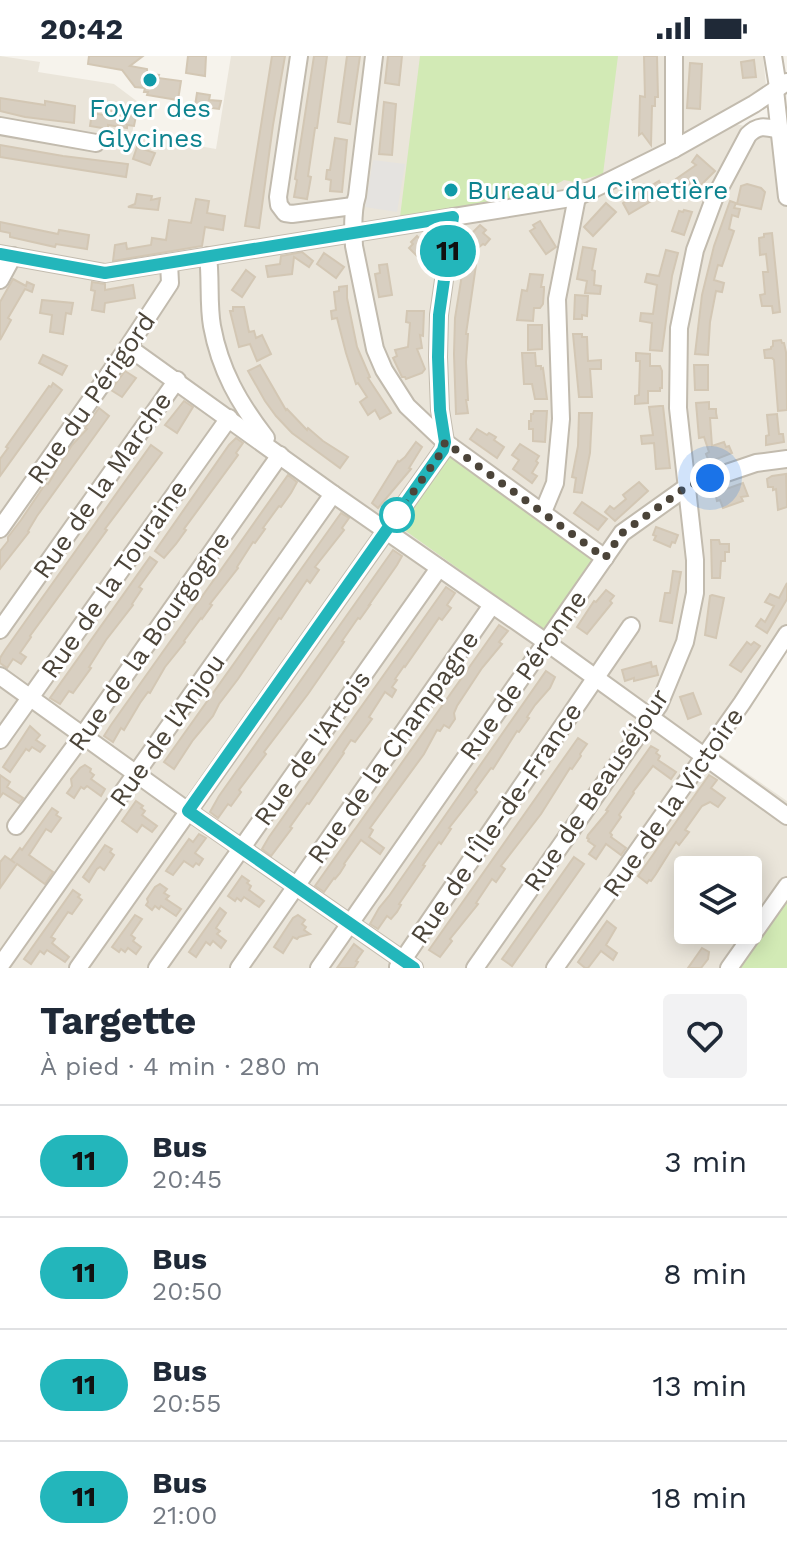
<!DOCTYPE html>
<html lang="fr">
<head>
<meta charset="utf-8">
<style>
	:root { --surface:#fff; --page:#f2f2f3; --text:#1f2937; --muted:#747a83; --line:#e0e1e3 }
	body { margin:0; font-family:"Work Sans",sans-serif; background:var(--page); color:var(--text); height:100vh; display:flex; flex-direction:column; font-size:30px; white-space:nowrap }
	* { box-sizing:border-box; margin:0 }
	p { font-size:26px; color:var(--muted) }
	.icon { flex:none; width:44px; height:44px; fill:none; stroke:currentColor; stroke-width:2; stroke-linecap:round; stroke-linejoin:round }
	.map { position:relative; height:912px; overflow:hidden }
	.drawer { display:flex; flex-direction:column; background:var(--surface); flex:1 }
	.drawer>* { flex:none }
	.badge { padding:0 16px; border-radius:26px; font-size:28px; line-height:52px }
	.buttons { position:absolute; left:674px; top:800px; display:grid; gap:16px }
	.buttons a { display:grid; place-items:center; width:88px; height:88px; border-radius:8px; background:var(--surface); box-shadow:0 4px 20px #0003; font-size:40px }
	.you { position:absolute; width:40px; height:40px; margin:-20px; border:6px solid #fff; border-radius:50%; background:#1a73e8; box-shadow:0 0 0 12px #1a73e833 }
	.map>.badge { position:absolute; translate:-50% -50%; box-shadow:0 0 0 4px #fff }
	.round { display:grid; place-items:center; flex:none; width:84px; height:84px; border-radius:8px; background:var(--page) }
	.headline { display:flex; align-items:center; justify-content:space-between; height:136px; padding:0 40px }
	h1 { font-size:38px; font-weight:700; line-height:60px }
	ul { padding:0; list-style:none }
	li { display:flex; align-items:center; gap:24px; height:112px; padding:0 40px; border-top:2px solid var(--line) }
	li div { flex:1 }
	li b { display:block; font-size:30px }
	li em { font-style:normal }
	li .badge { min-width:88px; font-weight:700; text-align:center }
	.status { display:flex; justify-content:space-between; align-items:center; height:56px; padding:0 40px; background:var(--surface); direction:ltr }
	.status svg { height:22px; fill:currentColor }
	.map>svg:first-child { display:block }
	.residential { fill:#eae5da; fill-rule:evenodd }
	.green { fill:#d2eab5 }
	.parking { fill:#e5e3e0 }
	.building { fill:#d8cfc1; stroke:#d3c7b4; stroke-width:2 }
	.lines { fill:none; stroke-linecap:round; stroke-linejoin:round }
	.minor-casing { stroke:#c2bbae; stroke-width:20 }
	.minor { stroke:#fff; stroke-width:16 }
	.line-casing { stroke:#fff; stroke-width:18 }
	.line { stroke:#23b6bb; stroke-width:12 }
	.walk { stroke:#4b4439; stroke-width:8; stroke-dasharray:0 14.4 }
	.culture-dot { fill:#0f9aa8; stroke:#fff; stroke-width:3 }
	.stop-dot { fill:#fff; stroke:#23b6bb; stroke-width:4 }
	.labels { text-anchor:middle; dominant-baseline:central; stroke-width:6; stroke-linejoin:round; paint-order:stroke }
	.culture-label { font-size:26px; fill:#0d838f; stroke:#fff }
	.street-label { font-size:26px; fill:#4b4439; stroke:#fff }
</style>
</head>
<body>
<div class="status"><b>20:42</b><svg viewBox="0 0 49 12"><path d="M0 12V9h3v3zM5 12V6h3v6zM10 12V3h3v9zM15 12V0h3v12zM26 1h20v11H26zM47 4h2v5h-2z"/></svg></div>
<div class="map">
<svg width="787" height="912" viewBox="0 0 787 912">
	<rect width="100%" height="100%" fill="#f6f3ec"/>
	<path class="residential" d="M0 0 40 6 38 16 114 28 138 46 132 78 216 93 231 0H763L766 30 745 52 712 79 735 68 755 72 780 74 787 141V589L715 695 787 745V835L733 912H0ZM688 814H748V874H688Z"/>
	<g class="green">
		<path d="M420 0H618L603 118 574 126 564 124C551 133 538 128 525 139L400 161Z"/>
		<polygon points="447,397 596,505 545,575 396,468"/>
		<polygon points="787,835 787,912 733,912"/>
	</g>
	<polygon class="parking" points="373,104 405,108 397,156 365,151"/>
	<g class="building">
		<polygon points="89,0 143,0 130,10 147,13 147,18 159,19 158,22 181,25 178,44 147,39 148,36 144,36 145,32 135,31 122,14 88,8"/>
		<polygon points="188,0 206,0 205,20 186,17"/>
		<polygon points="272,0 285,0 273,69 259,172 245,170"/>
		<polygon points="314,0 327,0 317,72 315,72 308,120 311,121 307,143 294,141 297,124 295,123"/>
		<polygon points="347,0 360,0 350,68 338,66"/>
		<polygon points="388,0 402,0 399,29 385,27"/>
		<polygon points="644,0 657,0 658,41 655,41 655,50 652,50 651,89 642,77 639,79 640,40 645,41"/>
		<polygon points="754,4 756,21 743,22 741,6"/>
		<polygon points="690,7 702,8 700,53 687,52"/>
		<polygon points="197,37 210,39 209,44 221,45 219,53 195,50"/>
		<polygon points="0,42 45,49 45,45 75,50 74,67 25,61 0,55"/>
		<polygon points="384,46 396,48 392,99 379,98"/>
		<polygon points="128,53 137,55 134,70 127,69 127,72 108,69 108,73 90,70 92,57 110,60 111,55 127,58"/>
		<polygon points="335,82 347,84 342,136 330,135 331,124 326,123 327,114 330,114"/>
		<polygon points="0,89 63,100 128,108 126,121 0,101"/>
		<polygon points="137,91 155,97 150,109 133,103"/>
		<polygon points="697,99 715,115 696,134 703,139 697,145 684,134 676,123 696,109 692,106"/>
		<polygon points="659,125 663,132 661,133 663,138 629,158 623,147"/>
		<polygon points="747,128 761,132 765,136 761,153 737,148 741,130"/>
		<polygon points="137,138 152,140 151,144 160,142 158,154 128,151 135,148"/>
		<polygon points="196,143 209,145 207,157 225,160 223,174 205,171 202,190 113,205 115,189 126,187 127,193 151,189 152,182 166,184 169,164 191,167"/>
		<polygon points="730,145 736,147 734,152 740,153 738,161 732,159 729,173 734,175 722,210 718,209 714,224 724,227 722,236 716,235 710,266 708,299 695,298 702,239 714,190"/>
		<polygon points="606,147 616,156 593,180 584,171"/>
		<polygon points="684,154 692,156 684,179 672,175 679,155 683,156"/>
		<polygon points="540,165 556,191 546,198 530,175 535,172 533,169"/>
		<polygon points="0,166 58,178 59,174 89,179 87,193 56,188 55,191 10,181 10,177 0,175"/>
		<polygon points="480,169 486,174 483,177 490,183 485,189 483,188 474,195 463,186"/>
		<polygon points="772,177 780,256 773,257 772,250 762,250 760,239 765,238 763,216 768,216 766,198 760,199 759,182 764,181 764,178"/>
		<polygon points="417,180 434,198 424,207 409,192 413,188 411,186"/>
		<polygon points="583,191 596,193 592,214 595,215 594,229 601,230 600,238 585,237 587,225 577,223"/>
		<polygon points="666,194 678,197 672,220 662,295 650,294 652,267 640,265 641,257 653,258 657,229 645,226 647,218 659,220"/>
		<polygon points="302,196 313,205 309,211 294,201 292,218 268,221 266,210 280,208 281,200"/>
		<polygon points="324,197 344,211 336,222 317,208"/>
		<polygon points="464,206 476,209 466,278 468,278 466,306 468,344 466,344 468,357 456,358 454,298 455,262"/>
		<polygon points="387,208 392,239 379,241 375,218 380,217 379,209"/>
		<polygon points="246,214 255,221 242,241 232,234"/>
		<polygon points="530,218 543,219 541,231 544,231 544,234 543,248 540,252 534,252 533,265 517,264 522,234 527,235"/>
		<polygon points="13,223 26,230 27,226 34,229 32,236 25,233 8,262 11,264 0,284 0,246"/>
		<polygon points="92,226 105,228 105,234 133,229 135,242 105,247 104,256 92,254 95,235 91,234"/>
		<polygon points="347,230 347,242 357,291 370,321 368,322 391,357 380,363 375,354 368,359 360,346 367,341 358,327 356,328 346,297 337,262 332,263 331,255 336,254 334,236 339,235 339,231"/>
		<polygon points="575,239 588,240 587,260 582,259 582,263 574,263"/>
		<polygon points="42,244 73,247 71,258 66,257 63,278 50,276 52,259 40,257"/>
		<polygon points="233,251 244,251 249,276 254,275 256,282 262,279 271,298 257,305 250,288 239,291 230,255 233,255"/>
		<polygon points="407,255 424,255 423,280 420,279 422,292 417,293 425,313 422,317 406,323 405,321 402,321 393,302 397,300 395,294 408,291 410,267 406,266"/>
		<polygon points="528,269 542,269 542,293 528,294"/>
		<polygon points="573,278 582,278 582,281 587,281 588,305 601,304 601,313 590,313 592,341 579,341"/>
		<polygon points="781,284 782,287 784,287 786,296 787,354 778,355 774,304 772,302 765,302 764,294 771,293 771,291 773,290 773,285"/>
		<polygon points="522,297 535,297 536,310 541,310 541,313 543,312 547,343 535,343 532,328 524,328"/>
		<polygon points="636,297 650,298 650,310 660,310 662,315 662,332 660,332 660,335 648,335 648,347 635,348 635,340 639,339 640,305 636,305"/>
		<polygon points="43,299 67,310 62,319 39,307"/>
		<polygon points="260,309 286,354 287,353 307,374 308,372 323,385 348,401 340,412 292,377 276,360 265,345 248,315"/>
		<polygon points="694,309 708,309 708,334 695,334"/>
		<polygon points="125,315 136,322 122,341 111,334"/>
		<polygon points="53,327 62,334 0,420 0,403 8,392 6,391 49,330 51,331"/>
		<polygon points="184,345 193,351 177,377 165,369"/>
		<polygon points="709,346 709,353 716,353 716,357 717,362 710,362 712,390 724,386 726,391 729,390 732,397 709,406 706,398 709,396 704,381 699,382 696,347"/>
		<polygon points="660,350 663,350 670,412 656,413 654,387 642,388 641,380 653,379 649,351"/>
		<polygon points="99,352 109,360 37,460 28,475 29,476 0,513 0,495 8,485 8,481 21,464 46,427 48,428 72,389 87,373 85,372"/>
		<polygon points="534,355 547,355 545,386 533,385 533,373 529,373 529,365 531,365 531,358 533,358"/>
		<polygon points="579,357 592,357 590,397 582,437 574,436 576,422 572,421 578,390"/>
		<polygon points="777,358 779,378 783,378 784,386 766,389 766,380 769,379 767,359"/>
		<polygon points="477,373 487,379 489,377 496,381 494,384 504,391 497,402 470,383"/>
		<polygon points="236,382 243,387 236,397 238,399 184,473 186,474 176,488 164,502 155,495 229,389"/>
		<polygon points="416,386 422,391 409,412 411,413 378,452 372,447 398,405 399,406 405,401"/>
		<polygon points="520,388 539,400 536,405 538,407 532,417 537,420 532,427 513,413 519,404 512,399"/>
		<polygon points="151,389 162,397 105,473 107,474 30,580 31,581 20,597 26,601 21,608 13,603 7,612 0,607 0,602 5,594"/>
		<polygon points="786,418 787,451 778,454 776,433 773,434 773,431 768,431 767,423 772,420"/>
		<polygon points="288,419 297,426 291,437 281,451 279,450 263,472 265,473 255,487 253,486 237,511 238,512 210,548 212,549 202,563 201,562 184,585 185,586 165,611 150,637 148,636 140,647 124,674 121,672 113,686 104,680 111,669"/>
		<polygon points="639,426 648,435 615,465 605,456 610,450 614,453 626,443 623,439"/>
		<polygon points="743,427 748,440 741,441 743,445 723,452 720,444 717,445 715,437"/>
		<polygon points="582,446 607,463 598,474 574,457"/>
		<polygon points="341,457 349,462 342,472 344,474 315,511 319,514 310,527 307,524 281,563 279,562 238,623 219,648 213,660 193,684 174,713 164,706"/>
		<polygon points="656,471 678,479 675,487 672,486 670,491 654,484 656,480 653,479"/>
		<polygon points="711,484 719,484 720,488 729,488 729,496 725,496 725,505 721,505 720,522 712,522"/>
		<polygon points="393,494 402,500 397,509 369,549 370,549 360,563 358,562 342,585 344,586 308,638 264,696 266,698 239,734 241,736 231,750 228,748 218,762 210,756 219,740"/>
		<polygon points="150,501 157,506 139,531 142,533 132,548 133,549 106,584 89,611 91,612 73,637 69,635 60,648 50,642"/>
		<polygon points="673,515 681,516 672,567 660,565 665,537 670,537"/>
		<polygon points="787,527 787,543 767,577 756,570 761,563 765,566 774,550 765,546 770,538 779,542"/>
		<polygon points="446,531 455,537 447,549 451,552 442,564 439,562 405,611 404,610 395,623 397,624 392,631 396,634 392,641 385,636 369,661 372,663 355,686 351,684 343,696 344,697 309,748 307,747 290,771 292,772 271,800 262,793 269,781"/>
		<polygon points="606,534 614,540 610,545 612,547 587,578 577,571 594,545 596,546"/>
		<polygon points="712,539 724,542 716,582 705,579 710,540"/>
		<polygon points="499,569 508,575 499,586 502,588 482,612 457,650 454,657 455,663 449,672 444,669 440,675 437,674 424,698 370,772 373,774 369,781 384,792 380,798 361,784 344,808 345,809 340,817 335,823 334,822 324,836 315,830"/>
		<polygon points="747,586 751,589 754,586 760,590 741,616 730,609"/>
		<polygon points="651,606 652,611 656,610 658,619 634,625 634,622 625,625 622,614"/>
		<polygon points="546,615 555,621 550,632 535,649 527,661 529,662 519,676 517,675 493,713 491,712 475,734 477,736 449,772 451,773 441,788 439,786 423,809 425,810 399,848 401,849 397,856 391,863 387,860 378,873 370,868 379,852 389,840"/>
		<polygon points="693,637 701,658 688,663 680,641"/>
		<polygon points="30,670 40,679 36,684 45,690 40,696 32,691 29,695 26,693 10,716 3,711"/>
		<polygon points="578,682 587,688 580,698 581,700 572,713 570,712 541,758 501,810 505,813 496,826 492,823 476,847 478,848 450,883 452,885 440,901 429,894"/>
		<polygon points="651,690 658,694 656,697 660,700 658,704 676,716 671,723 653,710 633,736 634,737 619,759 621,761 610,777 612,779 611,781 626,792 621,799 606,788 596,803 589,798 595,790 588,785 589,783 587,782 588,779 608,755 606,754"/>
		<polygon points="85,709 91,713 90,716 94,719 91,723 105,733 101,740 87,730 84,733 81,731 74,742 67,737 72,730 71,723 80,712"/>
		<polygon points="0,719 10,726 7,731 23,742 19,747 3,737 0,741"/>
		<polygon points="709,719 717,724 711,732 725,742 718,751 710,746 702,750 685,774 689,776 679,789 676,786 656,818 651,825 649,824 647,827 638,820"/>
		<polygon points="136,745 143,750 141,752 145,755 142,759 157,770 152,776 142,769 137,776 122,765"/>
		<polygon points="52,752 58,756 56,759 61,762 51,776 46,773 29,799 53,816 45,828 17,808 0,832 0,806 5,800 15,807 11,804 20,792 22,794"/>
		<polygon points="199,778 206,782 195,797 203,803 199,809 196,807 193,811 184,805 173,819 166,815 189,783 193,786"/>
		<polygon points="105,789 112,793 110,796 114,799 104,814 100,811 97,813 89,826 83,821"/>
		<polygon points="574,801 584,808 512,910 502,903"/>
		<polygon points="242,820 249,825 247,827 251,830 249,834 264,845 259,851 244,841 241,845 237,842 235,845 228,840"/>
		<polygon points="160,828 167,833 164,837 169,840 166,843 181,853 176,860 161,850 159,853 155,850 152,854 146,849 148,846 147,843 155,831"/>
		<polygon points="73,834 80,839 78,841 82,844 72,858 68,856 51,881 55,883 52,887 69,901 65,906 47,894 44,898 40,895 31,908 24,903"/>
		<polygon points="220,852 226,857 216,872 220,875 217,878 226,885 221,892 213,885 210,889 206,886 196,901 189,896"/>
		<polygon points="135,859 142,863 131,879 135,882 133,885 141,891 136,898 128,892 125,896 121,893 119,896 112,891"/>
		<polygon points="298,859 305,864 302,868 306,871 304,874 310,878 299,881 297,883 293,881 283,897 274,891 293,862"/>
		<polygon points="607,865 616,872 606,889 617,897 613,904 601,895 588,912 585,912 578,906"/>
		<polygon points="354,888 363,895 356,905 358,906 354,912 337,912"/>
		<polygon points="702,892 709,896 708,903 701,912 688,912"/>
	</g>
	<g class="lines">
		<g class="minor-casing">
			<g id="minor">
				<polyline points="299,0 278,141 279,149 285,157 292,158 353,150"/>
				<path d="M374 0 357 140C352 155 353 174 354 190L375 293 384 314 407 350 445 386 605 502"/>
				<polyline points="773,0 778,31"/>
				<polyline points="775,34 787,141"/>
				<polyline points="0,70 96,87"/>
				<polyline points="674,93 674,0"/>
				<polyline points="0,198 105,217 577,141 674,93 754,48 787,26"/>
				<path d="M208 200C211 223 208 247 212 270 220 314 239 347 266 382"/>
				<polyline points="0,224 13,200"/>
				<polyline points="128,291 333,438 546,586 787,760"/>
				<polyline points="543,456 555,427 561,363 557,243 577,141"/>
				<polyline points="0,473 128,291 170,227 169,207"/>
				<polyline points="0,574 177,324"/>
				<polyline points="0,620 188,755 414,912"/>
				<polyline points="0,684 229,362"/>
				<polyline points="16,770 83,679 280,399"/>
				<polyline points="0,910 333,438"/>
				<polyline points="398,911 631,570"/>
				<polyline points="78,912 443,394 445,386 440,354 438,301 439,259 453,161"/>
				<polyline points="157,912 439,512"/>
				<polyline points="239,912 492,549"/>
				<polyline points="319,912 622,477 688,430 756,407 787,403"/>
				<path d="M475 912 659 649 685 586 695 537V504L678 352 679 272 695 194 714 143 748 79C759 68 766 71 780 74"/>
				<polyline points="555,912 742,647 787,578"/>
				<polyline points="729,912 787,830"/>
			</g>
		</g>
		<use href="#minor" class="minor"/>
	</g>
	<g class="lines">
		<g class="line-casing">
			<polyline id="line" points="0,198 105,217 453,161 439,259 438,301 440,354 445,386 443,394 188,755 414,912"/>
		</g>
		<use href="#line" class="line"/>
		<polyline class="walk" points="397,459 443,394 445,386 605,502 622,477 688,430 710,422"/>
	</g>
	<g class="culture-dot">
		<circle cx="150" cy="24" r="8"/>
		<circle cx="451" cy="134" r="8"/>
	</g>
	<circle class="stop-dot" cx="397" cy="459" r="16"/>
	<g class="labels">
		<g class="culture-label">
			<text x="150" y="52">Foyer des<tspan x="150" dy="30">Glycines</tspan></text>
			<text x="467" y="134" text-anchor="start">Bureau du Cimetière</text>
		</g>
		<g class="street-label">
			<text transform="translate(91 342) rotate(-55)">Rue du Périgord</text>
			<text transform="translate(102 429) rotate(-55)">Rue de la Marche</text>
			<text transform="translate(114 523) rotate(-55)">Rue de la Touraine</text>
			<text transform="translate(149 585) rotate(-55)">Rue de la Bourgogne</text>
			<text transform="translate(523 619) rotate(-55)">Rue de Péronne</text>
			<text transform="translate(167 674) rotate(-55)">Rue de l'Anjou</text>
			<text transform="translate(393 691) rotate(-55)">Rue de la Champagne</text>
			<text transform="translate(312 692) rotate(-55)">Rue de l'Artois</text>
			<text transform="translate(596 734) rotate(-56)">Rue de Beauséjour</text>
			<text transform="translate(673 746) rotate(-55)">Rue de la Victoire</text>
			<text transform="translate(496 767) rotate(-56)">Rue de l'Île-de-France</text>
		</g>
	</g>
</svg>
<div class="buttons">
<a><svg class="icon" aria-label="layers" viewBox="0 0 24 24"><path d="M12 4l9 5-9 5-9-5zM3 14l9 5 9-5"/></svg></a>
</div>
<div class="you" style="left:710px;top:422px"></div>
<b class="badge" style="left:448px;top:195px;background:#23b6bb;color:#111">11</b>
</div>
<section class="drawer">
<div class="headline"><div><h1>Targette</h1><p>À pied · 4 min · 280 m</p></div><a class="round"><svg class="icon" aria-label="heart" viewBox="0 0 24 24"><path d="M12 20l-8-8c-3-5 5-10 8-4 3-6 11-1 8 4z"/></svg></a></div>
<ul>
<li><span class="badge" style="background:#23b6bb;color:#111">11</span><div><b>Bus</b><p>20:45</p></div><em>3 min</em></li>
<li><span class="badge" style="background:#23b6bb;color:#111">11</span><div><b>Bus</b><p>20:50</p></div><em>8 min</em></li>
<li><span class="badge" style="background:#23b6bb;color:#111">11</span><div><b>Bus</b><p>20:55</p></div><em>13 min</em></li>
<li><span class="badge" style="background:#23b6bb;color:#111">11</span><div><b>Bus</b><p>21:00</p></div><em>18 min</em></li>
</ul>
</section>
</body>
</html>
